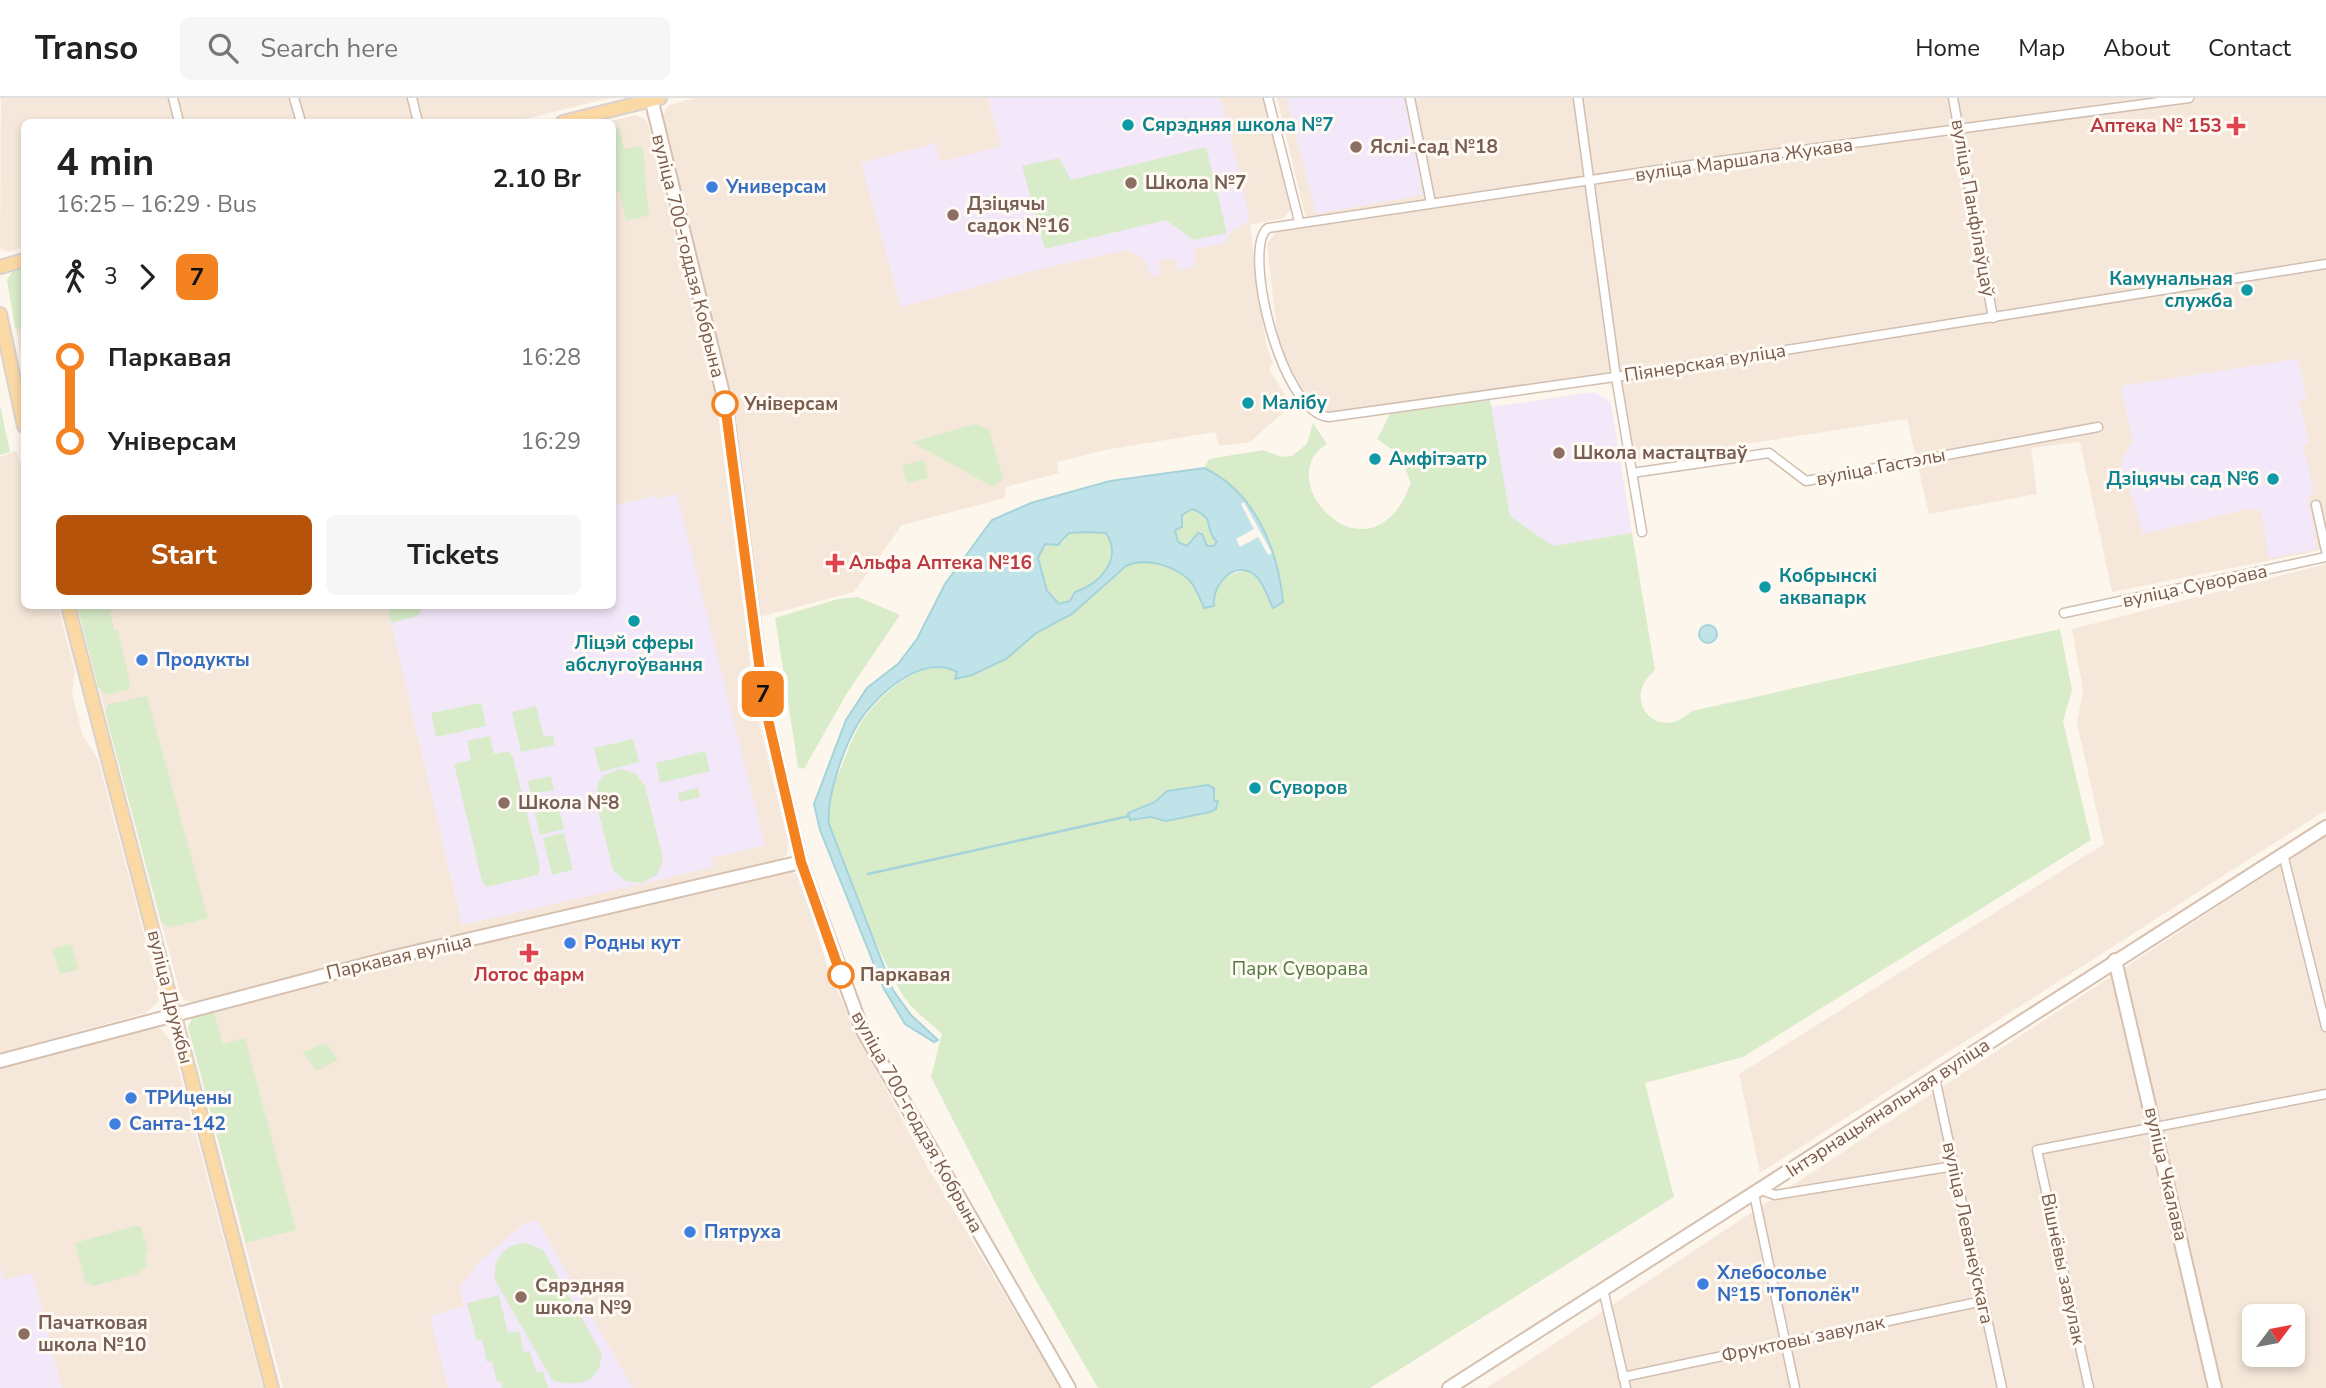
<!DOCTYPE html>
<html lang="en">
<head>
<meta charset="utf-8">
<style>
	:root { --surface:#fff; --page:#f6f6f6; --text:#222; --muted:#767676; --line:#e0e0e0; --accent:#b45309 }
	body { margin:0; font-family:"Nunito Sans",sans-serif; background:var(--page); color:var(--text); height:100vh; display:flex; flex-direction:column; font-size:26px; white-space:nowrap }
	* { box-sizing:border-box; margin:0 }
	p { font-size:23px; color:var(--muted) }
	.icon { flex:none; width:38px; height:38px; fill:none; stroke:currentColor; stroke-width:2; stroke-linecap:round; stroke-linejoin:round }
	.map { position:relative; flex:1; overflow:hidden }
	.drawer { position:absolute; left:21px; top:21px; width:595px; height:490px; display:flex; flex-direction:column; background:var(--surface); border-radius:10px; box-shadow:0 4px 10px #0003 }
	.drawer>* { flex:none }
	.badge { padding:0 14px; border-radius:10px; font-size:24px; line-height:46px }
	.needle { width:46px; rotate:58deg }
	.buttons { position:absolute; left:2242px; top:1206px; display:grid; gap:14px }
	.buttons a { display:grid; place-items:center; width:63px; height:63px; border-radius:10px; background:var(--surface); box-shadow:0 4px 10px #0003; font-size:35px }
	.map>.badge { position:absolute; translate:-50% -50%; box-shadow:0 0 0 4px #fff }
	.legs { display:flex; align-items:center; gap:10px; height:77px; padding:0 35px; font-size:23px }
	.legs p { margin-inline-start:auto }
	.headline { display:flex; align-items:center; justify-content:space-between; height:119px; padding:0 35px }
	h1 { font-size:38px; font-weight:700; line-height:52px }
	.action { display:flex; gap:14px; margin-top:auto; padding:14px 35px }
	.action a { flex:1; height:80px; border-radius:10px; background:var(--accent); color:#fff; font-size:28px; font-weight:700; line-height:80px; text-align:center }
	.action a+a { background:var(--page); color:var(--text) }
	ul { padding:0 35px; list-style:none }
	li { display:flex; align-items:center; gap:24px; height:84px; font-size:26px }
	li i { display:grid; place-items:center; width:10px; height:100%; margin:0 9px; background:currentColor }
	li i::after { content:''; width:18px; height:18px; margin:-9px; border:5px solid; border-radius:50%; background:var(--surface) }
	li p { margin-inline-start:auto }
	li:first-child i { background:linear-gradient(#0000 50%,currentColor 0) }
	li:last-child i { background:linear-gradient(currentColor 50%,#0000 0) }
	header { display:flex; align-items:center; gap:42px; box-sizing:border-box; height:98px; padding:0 35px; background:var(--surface); border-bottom:2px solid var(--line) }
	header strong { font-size:33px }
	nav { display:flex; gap:38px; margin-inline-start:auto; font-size:24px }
	.search { width:490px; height:63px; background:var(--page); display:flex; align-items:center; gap:18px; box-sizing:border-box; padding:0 24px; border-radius:10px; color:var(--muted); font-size:26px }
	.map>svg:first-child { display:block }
	.residential { fill:#f5e8da; fill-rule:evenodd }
	.education { fill:#f3e8fa }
	.green { fill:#d8ecc9 }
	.water { fill:#bfe3e8; stroke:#a5d3da; stroke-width:2; fill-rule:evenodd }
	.pier { fill:#fdf6ec }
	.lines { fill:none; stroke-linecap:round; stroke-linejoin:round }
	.stream { stroke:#a5d3da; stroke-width:2.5 }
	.street-casing { stroke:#d1beb0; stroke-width:11 }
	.secondary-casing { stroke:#d6c0b0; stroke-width:16 }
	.primary-casing { stroke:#dad1cd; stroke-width:16 }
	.street { stroke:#fff; stroke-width:8 }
	.secondary { stroke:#fff; stroke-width:12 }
	.primary { stroke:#fbd9a5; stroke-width:12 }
	.line-1-casing { stroke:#fff; stroke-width:16 }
	.line-1 { stroke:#f58220; stroke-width:10 }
	.culture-dot { fill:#0f9aa8; stroke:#fffaf3; stroke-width:2.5 }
	.health-dot { fill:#e0444e; stroke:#fffaf3; stroke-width:2.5 }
	.education-dot { fill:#8d6e63; stroke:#fffaf3; stroke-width:2.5 }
	.shop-dot { fill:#3f7fe0; stroke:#fffaf3; stroke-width:2.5 }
	.stop-1-dot { fill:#fff; stroke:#f58220; stroke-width:3.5 }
	.labels { text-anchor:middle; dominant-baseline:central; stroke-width:6; stroke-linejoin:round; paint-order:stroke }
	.culture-label { font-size:19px; font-weight:bold; fill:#0d838f; stroke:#fffaf3; text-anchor:start }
	.health-label { font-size:19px; font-weight:bold; fill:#be3a42; stroke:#fffaf3; text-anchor:end }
	.education-label { font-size:19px; font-weight:bold; fill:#785e54; stroke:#fffaf3; text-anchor:start }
	.street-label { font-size:19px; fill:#7a5c4d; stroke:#fffaf3 }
	.shop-label { font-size:19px; font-weight:bold; fill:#366cbe; stroke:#fffaf3; text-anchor:start }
	.stop-label { font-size:19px; font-weight:bold; fill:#7a5c4d; stroke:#fffaf3; text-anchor:start }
	.park-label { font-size:19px; fill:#537a41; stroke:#fffaf3 }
</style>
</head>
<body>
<header>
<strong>Transo</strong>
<div class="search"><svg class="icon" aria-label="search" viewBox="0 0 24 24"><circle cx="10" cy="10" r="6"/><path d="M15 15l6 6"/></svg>Search here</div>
<nav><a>Home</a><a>Map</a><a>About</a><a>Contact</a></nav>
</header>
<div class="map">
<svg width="2326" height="1290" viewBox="0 0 2326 1290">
	<rect width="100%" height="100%" fill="#fdf6ec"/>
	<g class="residential">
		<polygon points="1,0 609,0 513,24 24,24 24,149 8,154 0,150"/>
		<polygon points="696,0 1263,0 1291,112 1283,120 1250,127 1266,246 1273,265 1269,272 1292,307 1250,344 1219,348 1215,334 1105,352 1057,364 1059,375 1006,389 1005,400 902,427 854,494 759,519 736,349 661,20 669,7"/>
		<polygon points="1277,0 2326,0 2326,447 2317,453 2112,494 2080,344 2031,350 2037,396 1929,416 1907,321 1630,364 1616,279 1321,318 1295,280 1278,243 1267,146 1276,134 1308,129"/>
		<polygon points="636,17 645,21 648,27 721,320 755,607 788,745 787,756 778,764 193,904 186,903 180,895 77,508 612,508 612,24 606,24"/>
		<polygon points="24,170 24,276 7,182 13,173"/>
		<polygon points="16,353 24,375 24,508 58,508 75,574 72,596 83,638 98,661 159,894 158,904 146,915 0,955 0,359"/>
		<polygon points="2326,466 2326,712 1760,1075 1739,976 2104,746 2077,625 2083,592 2072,531"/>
		<path d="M2326 738V1290H1487L1870 1036ZM2254 1218H2292V1256H2254Z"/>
		<polygon points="784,772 795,775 801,782 828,871 856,935 928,1070 1061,1290 283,1290 188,929 194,916"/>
		<polygon points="151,928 161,931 171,943 263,1290 0,1290 0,971"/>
	</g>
	<g class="education">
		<polygon points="988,0 1217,0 1222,3 1250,122 1231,134 1225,145 1197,150 1194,155 1196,168 1178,173 1176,161 1158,163 1160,178 1151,178 1145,162 1126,152 1045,170 901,209 861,65 935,45 941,64 1001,48"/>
		<polygon points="1286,0 1404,0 1423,97 1316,116"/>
		<polygon points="2298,261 2307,300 2299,302 2309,345 2303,347 2314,394 2308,400 2317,451 2269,460 2261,412 2248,411 2143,436 2121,364 2133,343 2121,288"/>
		<polygon points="1594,294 1611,305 1632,435 1553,448 1509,418 1491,309"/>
		<polygon points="677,396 765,747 712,760 714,769 462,827 387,508 612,508 613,408 657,397 658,401"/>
		<polygon points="537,1122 633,1290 448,1290 430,1219 464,1208 459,1190 478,1165 523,1126"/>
		<polygon points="0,1166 4,1182 32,1175 62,1290 0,1290"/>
	</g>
	<g class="green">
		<path d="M619 29 624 51 642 48C647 72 644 94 650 117L626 123 620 94 613 95V30Z"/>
		<polygon points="1206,49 1227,135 1194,142 1166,122 1045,151 1022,68 1059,60 1071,82"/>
		<polygon points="24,170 24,232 15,230 7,182 13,173"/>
		<path d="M1490 302 1510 418 1553 448 1632 435 1655 572C1619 602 1658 646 1692 613L2060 531 2072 592 2063 623 2091 742 1743 959 1645 985 1674 1099 1370 1290H1098L1031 1174 931 979 942 936C931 925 916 915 907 903 888 877 828 742 827 712 827 699 835 684 840 672 855 635 861 615 894 589 911 576 935 563 957 574L956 580 972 577 1006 561 1036 535 1072 516 1126 468C1145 459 1172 467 1188 481 1196 488 1200 501 1204 510 1224 493 1213 475 1248 473L1260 482 1267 498 1283 504C1279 451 1254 394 1204 370L1209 361 1263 352 1282 359 1292 358 1307 346 1313 325 1327 346C1267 382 1371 493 1411 385L1400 357 1377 341 1390 316Z"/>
		<polygon points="0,307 10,354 0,357"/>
		<polygon points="975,326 989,332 1003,381 993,389 912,344"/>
		<polygon points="924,362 928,380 907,385 902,367"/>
		<path d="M1192 411C1213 419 1206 428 1218 444L1213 448H1206L1205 442 1192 440 1187 448 1178 444C1172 434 1180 414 1192 411Z"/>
		<path d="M1086 434 1106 435C1125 465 1087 498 1059 506L1047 493 1038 460 1045 446 1064 444 1068 435Z"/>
		<polygon points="858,499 900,517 847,595 804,671 798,669 775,520 838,501"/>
		<polygon points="77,508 119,508 110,514 114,532 118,532 130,584 129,591 107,597 98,589"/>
		<polygon points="387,508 419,508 421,514 417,518 391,525"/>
		<polygon points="147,598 208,820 169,830 161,824 105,614 108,606"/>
		<polygon points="481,605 486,628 436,639 431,615"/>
		<polygon points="536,608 544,639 553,637 555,647 521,654 512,614"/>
		<polygon points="490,638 494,656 509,653 513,659 540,768 538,777 486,789 482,783 454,666 471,662 467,643"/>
		<polygon points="633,641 639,664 600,674 594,650"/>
		<polygon points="705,653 710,673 660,685 656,665"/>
		<polygon points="619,671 635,675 645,688 663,761 657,777 642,785 625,783 613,772 595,699 599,683 605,677"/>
		<polygon points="551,678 554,692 531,696 528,683"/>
		<polygon points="698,690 700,699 680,704 678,695"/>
		<polygon points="556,698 564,731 540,737 532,703"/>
		<polygon points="564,735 573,772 552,777 543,740"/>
		<polygon points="71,846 79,871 60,876 52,851"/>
		<polygon points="213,910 223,946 245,940 296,1132 246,1145 188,929 194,916"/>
		<polygon points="326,945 338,962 316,973 303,954"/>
		<polygon points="136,1128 141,1129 148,1153 145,1158 147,1168 137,1176 93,1188 85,1183 75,1145"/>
		<path d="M526 1145 543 1152 601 1254C603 1285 576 1290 552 1282L495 1182C493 1160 504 1146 526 1145Z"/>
		<polygon points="499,1197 508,1235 519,1233 524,1254 530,1253 536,1274 543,1273 548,1290 502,1290 501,1283 497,1284 492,1263 487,1264 482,1242 477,1243 467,1205"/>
	</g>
	<g class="water">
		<path d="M1204 370C1255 394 1278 451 1283 504L1273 510C1267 498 1262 478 1248 473 1227 467 1212 491 1214 508L1204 510C1200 501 1196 488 1188 481 1172 467 1145 459 1126 468L1072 516 1036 535 1006 561 972 577 955 581 957 574C922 555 876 597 859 624 844 648 826 699 829 726L893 892 911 917 938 942 934 944 905 926 884 891 820 732 814 706 846 622 867 590 898 566 917 541 945 486 992 422 1031 405 1110 383ZM1192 411C1217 420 1203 431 1217 444L1213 448H1207L1202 436 1198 435 1187 448 1178 444 1175 432 1182 429V417ZM1086 434 1106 435C1123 461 1100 486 1075 494L1070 503 1059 506 1047 493 1038 460 1045 446 1058 447 1069 435Z"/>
		<circle cx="1708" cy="536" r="9"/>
		<polygon points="1208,687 1214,690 1214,703 1218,703 1216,711 1210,714 1166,723 1151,719 1130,722 1128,715 1155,704 1167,693"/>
	</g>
	<polygon class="pier" points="1244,404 1250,415 1272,455 1268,457 1258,439 1240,449 1236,441 1254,431 1241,406"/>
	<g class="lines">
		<polyline class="stream" points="868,776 1129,718"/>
		<g class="street-casing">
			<g id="street">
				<polyline points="173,0 179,24"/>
				<polyline points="294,0 301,24"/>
				<polyline points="412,0 418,24"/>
				<polyline points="1268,0 1299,123"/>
				<polyline points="1410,0 1431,105"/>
				<polyline points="1578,0 1616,279 1642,434"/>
				<polyline points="1953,0 1993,220"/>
				<path d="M2189 0 1705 65 1268 130C1241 149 1281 316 1329 319L1629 277 2326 166"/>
				<polyline points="1632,375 1769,355 1806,383 2098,329"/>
				<polyline points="2316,407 2326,453"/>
				<polyline points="2064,515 2326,459"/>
				<polyline points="2283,756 2326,929"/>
				<polyline points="1935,980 2002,1290"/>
				<polyline points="1761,1092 1775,1097 1954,1068"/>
				<polyline points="1754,1096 1795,1290"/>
				<polyline points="1603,1191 1626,1290"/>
				<polyline points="1623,1279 1983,1203"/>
				<polyline points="2089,1290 2037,1052 2326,996"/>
			</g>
		</g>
		<g class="secondary-casing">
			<g id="secondary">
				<polyline points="651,0 726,308 764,604 801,764 862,931 1069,1290"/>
				<polyline points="2115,862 2215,1290"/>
				<polyline points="0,963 394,859 801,764"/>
				<polyline points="1449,1290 2326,729"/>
			</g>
		</g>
		<g class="primary-casing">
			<g id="primary">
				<polyline points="563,24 660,0"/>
				<polyline points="0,169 24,162"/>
				<polyline points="0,216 24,328"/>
				<polyline points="68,508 272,1290"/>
			</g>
		</g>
		<use href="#street" class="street"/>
		<use href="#secondary" class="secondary"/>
		<use href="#primary" class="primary"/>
	</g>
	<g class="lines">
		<g class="line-1-casing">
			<polyline id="line-1" points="725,306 764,604 801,764 841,877"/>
		</g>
		<use href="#line-1" class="line-1"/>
	</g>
	<g class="culture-dot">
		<circle cx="1128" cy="27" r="7"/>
		<circle cx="2247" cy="192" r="7"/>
		<circle cx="1248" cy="305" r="7"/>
		<circle cx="1375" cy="361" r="7"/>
		<circle cx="2273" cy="381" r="7"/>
		<circle cx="1765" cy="489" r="7"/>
		<circle cx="634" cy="523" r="7"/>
		<circle cx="1255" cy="690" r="7"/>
	</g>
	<g class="health-dot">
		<path d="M2232.5 17.5h7v7h7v7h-7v7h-7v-7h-7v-7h7z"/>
		<path d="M831.5 454.5h7v7h7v7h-7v7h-7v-7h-7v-7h7z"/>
		<path d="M525.5 844.5h7v7h7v7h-7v7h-7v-7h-7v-7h7z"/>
	</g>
	<g class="education-dot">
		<circle cx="1356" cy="49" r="7"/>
		<circle cx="1131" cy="85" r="7"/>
		<circle cx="953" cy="117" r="7"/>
		<circle cx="1559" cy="355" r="7"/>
		<circle cx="504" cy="705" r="7"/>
		<circle cx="521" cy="1199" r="7"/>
		<circle cx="24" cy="1236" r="7"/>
	</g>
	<g class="shop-dot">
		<circle cx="712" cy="89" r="7"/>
		<circle cx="142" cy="562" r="7"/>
		<circle cx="570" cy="845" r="7"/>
		<circle cx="131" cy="1000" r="7"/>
		<circle cx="115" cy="1026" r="7"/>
		<circle cx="690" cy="1134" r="7"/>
		<circle cx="1703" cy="1186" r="7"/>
	</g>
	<g class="stop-1-dot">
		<circle cx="725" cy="306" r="12"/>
		<circle cx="841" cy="877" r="12"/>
	</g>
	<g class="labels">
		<g class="culture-label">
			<text x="1142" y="27">Сярэдняя школа №7</text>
			<text x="2233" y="181" text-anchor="end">Камунальная<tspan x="2233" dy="22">служба</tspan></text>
			<text x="1262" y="305">Малібу</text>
			<text x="1389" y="361">Амфітэатр</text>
			<text x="2259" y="381" text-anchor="end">Дзіцячы сад №6</text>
			<text x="1779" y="478">Кобрынскі<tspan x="1779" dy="22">аквапарк</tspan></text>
			<text x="634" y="545" text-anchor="middle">Ліцэй сферы<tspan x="634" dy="22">абслугоўвання</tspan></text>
			<text x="1269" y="690">Суворов</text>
		</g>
		<g class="health-label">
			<text x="2222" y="28">Аптека № 153</text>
			<text x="849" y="465" text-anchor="start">Альфа Аптека №16</text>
			<text x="529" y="877" text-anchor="middle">Лотос фарм</text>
		</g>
		<g class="education-label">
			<text x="1370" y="49">Яслі-сад №18</text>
			<text x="1145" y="85">Школа №7</text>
			<text x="967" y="106">Дзіцячы<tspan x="967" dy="22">садок №16</tspan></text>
			<text x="1573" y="355">Школа мастацтваў</text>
			<text x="518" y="705">Школа №8</text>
			<text x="535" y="1188">Сярэдняя<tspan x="535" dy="22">школа №9</tspan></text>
			<text x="38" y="1225">Пачатковая<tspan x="38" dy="22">школа №10</tspan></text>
		</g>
		<g class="street-label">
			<text transform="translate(1744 62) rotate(-8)">вуліца Маршала Жукава</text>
			<text transform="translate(1973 110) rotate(80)">вуліца Панфілаўцаў</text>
			<text transform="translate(688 158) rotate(76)">вуліца 700-годдзя Кобрына</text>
			<text transform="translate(1705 265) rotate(-9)">Піянерская вуліца</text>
			<text transform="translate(1881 369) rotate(-11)">вуліца Гастэлы</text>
			<text transform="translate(2195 488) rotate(-12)">вуліца Суворава</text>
			<text transform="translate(399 859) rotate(-13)">Паркавая вуліца</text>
			<text transform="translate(170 899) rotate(76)">вуліца Дружбы</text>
			<text transform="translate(1888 1010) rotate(-33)">Інтэрнацыянальная вуліца</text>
			<text transform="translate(917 1024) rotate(61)">вуліца 700-годдзя Кобрына</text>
			<text transform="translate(2166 1076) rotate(77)">вуліца Чкалава</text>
			<text transform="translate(1968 1135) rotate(78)">вуліца Леванеўскага</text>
			<text transform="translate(2063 1171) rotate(78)">Вішнёвы завулак</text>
			<text transform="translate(1803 1241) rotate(-12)">Фруктовы завулак</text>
		</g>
		<g class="shop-label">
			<text x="726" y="89">Универсам</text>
			<text x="156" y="562">Продукты</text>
			<text x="584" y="845">Родны кут</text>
			<text x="145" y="1000">ТРИцены</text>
			<text x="129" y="1026">Санта-142</text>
			<text x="704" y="1134">Пятруха</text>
			<text x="1717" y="1175">Хлебосолье<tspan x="1717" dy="22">№15 "Тополёк"</tspan></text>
		</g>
		<g class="stop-label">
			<text x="744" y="306">Універсам</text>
			<text x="860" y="877">Паркавая</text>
		</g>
		<g class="park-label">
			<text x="1300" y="871">Парк Суворава</text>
		</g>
	</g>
</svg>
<div class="buttons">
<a><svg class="needle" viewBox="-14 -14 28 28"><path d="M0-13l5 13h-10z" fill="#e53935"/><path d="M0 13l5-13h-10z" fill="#767676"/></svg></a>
</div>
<b class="badge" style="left:763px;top:596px;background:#f58220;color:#111">7</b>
<section class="drawer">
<div class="headline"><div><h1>4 min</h1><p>16:25 – 16:29 · Bus</p></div><b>2.10 Br</b></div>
<div class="legs"><svg class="icon" aria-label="walk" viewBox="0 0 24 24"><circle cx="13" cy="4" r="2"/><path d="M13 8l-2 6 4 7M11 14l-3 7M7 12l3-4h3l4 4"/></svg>3<svg class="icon" aria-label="forward" viewBox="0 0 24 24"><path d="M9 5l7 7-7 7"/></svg><b class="badge" style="background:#f58220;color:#111">7</b></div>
<ul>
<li><i style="color:#f58220"></i><b>Паркавая</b><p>16:28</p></li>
<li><i style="color:#f58220"></i><b>Універсам</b><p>16:29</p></li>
</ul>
<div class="action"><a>Start</a><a>Tickets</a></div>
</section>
</div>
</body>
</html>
